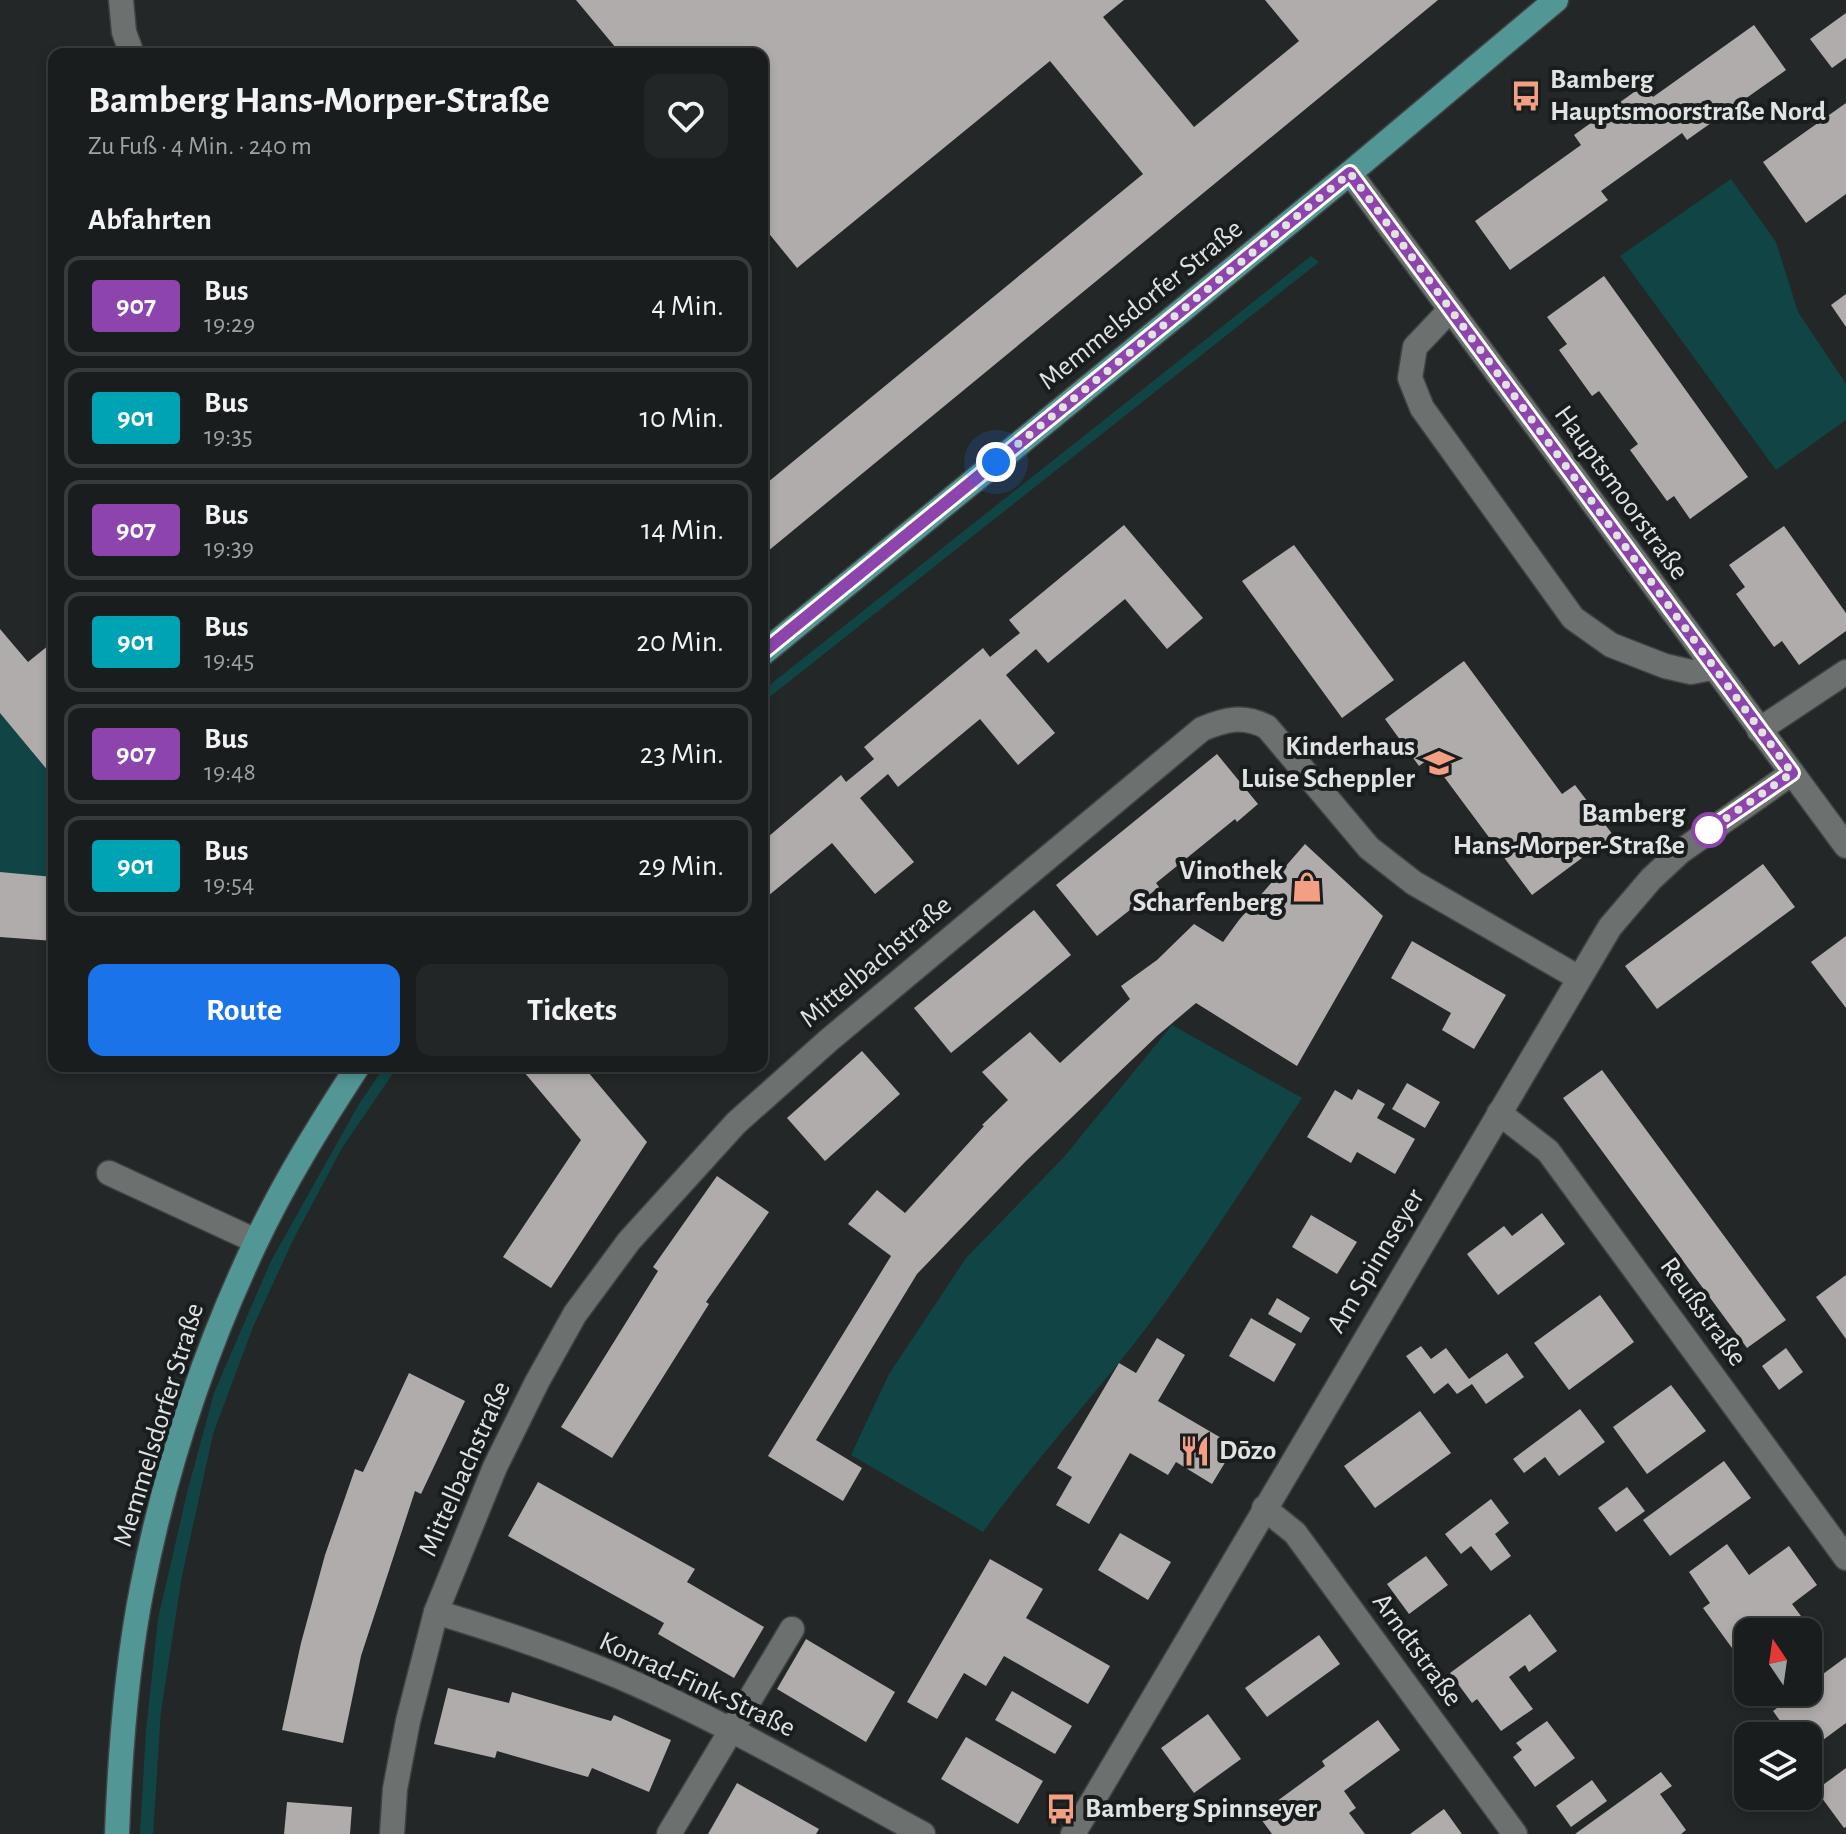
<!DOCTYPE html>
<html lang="de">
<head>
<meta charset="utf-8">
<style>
	:root { --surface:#1a1d1d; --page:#232626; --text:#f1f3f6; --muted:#9fa2a4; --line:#383b3b; --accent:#1a73e8 }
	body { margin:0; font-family:"Alegreya Sans",sans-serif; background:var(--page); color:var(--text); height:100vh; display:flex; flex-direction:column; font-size:30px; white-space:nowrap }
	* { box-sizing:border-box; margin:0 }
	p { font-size:26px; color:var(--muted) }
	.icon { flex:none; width:44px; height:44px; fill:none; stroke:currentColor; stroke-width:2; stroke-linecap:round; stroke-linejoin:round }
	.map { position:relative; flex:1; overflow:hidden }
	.sheet { position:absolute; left:48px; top:48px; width:720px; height:1024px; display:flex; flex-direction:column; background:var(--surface); border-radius:16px; box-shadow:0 4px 12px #0003,0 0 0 2px var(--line) }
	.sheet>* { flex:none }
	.badge { padding:0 16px; border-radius:6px; font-size:28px; line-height:52px }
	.needle { width:52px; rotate:347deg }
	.tools { position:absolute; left:1734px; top:1618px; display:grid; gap:16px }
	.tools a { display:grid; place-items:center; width:88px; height:88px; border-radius:16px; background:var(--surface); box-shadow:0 4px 12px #0003,0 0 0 2px var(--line); font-size:40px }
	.you { position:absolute; width:40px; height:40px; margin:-20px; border:6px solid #fff; border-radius:50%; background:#1a73e8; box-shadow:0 0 0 12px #1a73e833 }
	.map>.badge { position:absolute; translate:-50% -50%; box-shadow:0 0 0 4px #fff }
	h2 { padding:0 40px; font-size:30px; line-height:72px }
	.round { display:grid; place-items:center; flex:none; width:84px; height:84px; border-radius:16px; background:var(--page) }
	.overview { display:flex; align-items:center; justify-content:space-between; height:136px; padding:0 40px }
	h1 { font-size:38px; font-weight:700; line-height:60px }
	.primary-button { display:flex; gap:16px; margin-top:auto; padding:16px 40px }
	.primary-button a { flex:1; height:92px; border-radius:16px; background:var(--accent); color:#fff; font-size:32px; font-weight:700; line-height:92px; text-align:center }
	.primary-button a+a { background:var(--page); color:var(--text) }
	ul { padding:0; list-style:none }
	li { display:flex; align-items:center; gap:24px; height:100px; margin:0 16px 12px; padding:0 24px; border:4px solid var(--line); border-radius:16px }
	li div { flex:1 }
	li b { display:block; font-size:30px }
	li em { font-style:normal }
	li .badge { min-width:88px; font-weight:700; text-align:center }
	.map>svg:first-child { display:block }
	.green { fill:#114545 }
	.building { fill:#b0acab }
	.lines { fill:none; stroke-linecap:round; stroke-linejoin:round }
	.minor-casing { stroke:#3f4343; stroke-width:27 }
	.major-casing { stroke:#3f4343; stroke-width:27 }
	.minor { stroke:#6c7170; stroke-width:24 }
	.major { stroke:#529696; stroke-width:24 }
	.line-casing { stroke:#fff; stroke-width:18 }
	.line { stroke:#8e44ad; stroke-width:12 }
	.walk { stroke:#e1e3e3; stroke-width:8; stroke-dasharray:0 14.4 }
	.stop-dot { fill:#fff; stroke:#8e44ad; stroke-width:4 }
	.labels { text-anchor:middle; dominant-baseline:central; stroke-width:8; stroke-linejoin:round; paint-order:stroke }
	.poi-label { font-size:28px; font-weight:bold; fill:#e1e3e3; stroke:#191d1d; text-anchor:start }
	.street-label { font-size:28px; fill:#e1e3e3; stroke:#191d1d }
	.stop-label { font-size:28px; font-weight:bold; fill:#e1e3e3; stroke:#191d1d; text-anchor:end }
</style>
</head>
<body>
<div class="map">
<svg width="1846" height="1834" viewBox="0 0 1846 1834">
	<rect width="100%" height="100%" fill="#232727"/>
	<g class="green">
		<polygon points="1731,179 1776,242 1798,312 1846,384 1846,420 1776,470 1620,256"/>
		<polygon points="1311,256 1319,262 762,703 762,691"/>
		<polygon points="0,713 54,778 54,877 0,872"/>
		<path d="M1172 1025 1302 1098C1249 1178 1198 1260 1140 1336 1089 1402 1032 1463 983 1532L851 1455 889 1374 966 1258 1064 1157Z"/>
		<polygon points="385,1066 398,1066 342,1148 293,1240 253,1327 213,1434 182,1576 161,1711 153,1834 140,1834 146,1731 158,1619 187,1493 214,1393 271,1261 359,1104"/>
	</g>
	<g class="building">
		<polygon points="576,0 1124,0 1103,17 1194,127 1299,41 1265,0 1438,0 762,556 762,487 1143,174 1050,61 797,268 762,225 762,54 621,54"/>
		<polygon points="1846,13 1846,58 1832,68 1810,39"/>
		<polygon points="1754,25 1786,70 1687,140 1682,133 1601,191 1608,200 1510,270 1475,221 1581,145 1574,135 1644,85 1653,97"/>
		<polygon points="1846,103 1846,194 1806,223 1763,162"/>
		<polygon points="1604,276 1748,477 1690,519 1674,496 1667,501 1630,450 1638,444 1599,391 1592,396 1559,350 1567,344 1547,317"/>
		<polygon points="1846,294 1846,327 1831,305"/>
		<polygon points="1124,525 1203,618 1167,649 1125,599 1048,663 1036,649 1006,675 1055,733 1018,765 980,719 898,787 888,774 860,798 914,862 875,894 832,843 762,901 762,842 841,775 846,782 874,759 864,747 983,648 990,657 1020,633 1009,620"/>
		<polygon points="1784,526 1846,613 1846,631 1799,665 1782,641 1774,647 1736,594 1745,587 1729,565"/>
		<polygon points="1294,545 1394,680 1342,718 1242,581"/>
		<polygon points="0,629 28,662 49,645 54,651 54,778 0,713"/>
		<polygon points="1464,661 1562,794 1575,785 1613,835 1532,895 1430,758 1419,766 1385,719"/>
		<polygon points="1217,754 1258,804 1237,822 1235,819 1156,883 1159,887 1097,936 1056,885"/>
		<polygon points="1305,844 1383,916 1297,1066 1196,1003 1157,1036 1026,1161 917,1274 816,1440 862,1468 843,1501 768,1456 891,1256 848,1224 877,1190 905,1213 984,1126 982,1125 1008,1100 982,1072 1030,1032 1060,1063 1130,999 1121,986 1157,960 1194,924 1223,942 1239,920"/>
		<polygon points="1763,864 1795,907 1657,1009 1625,966"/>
		<polygon points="0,872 54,877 54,941 0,937"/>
		<polygon points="1034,910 1071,955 951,1053 914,1008"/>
		<polygon points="1846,936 1846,1008 1811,962"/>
		<polygon points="1412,941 1506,995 1474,1049 1442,1030 1451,1013 1391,978"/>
		<polygon points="862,1051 900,1094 825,1161 787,1118"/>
		<polygon points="519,1066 583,1066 647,1142 551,1288 503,1257 581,1140"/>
		<polygon points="1602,1070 1786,1320 1747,1348 1563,1098"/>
		<polygon points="1407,1083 1440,1102 1425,1128 1392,1109"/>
		<polygon points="1358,1089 1385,1104 1377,1118 1415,1139 1395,1174 1357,1152 1351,1163 1307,1137 1335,1090 1352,1100"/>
		<polygon points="717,1176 769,1212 706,1302 709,1304 612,1458 561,1427 658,1271 653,1267"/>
		<polygon points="1542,1213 1565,1244 1498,1295 1467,1254 1504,1226 1512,1236"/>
		<polygon points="1311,1215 1357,1242 1337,1274 1292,1247"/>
		<polygon points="1846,1275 1846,1339 1816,1297"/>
		<polygon points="1600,1295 1634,1342 1569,1390 1534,1343"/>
		<polygon points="1277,1298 1310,1318 1301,1333 1268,1314"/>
		<polygon points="1251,1318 1296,1344 1274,1382 1229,1356"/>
		<polygon points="1157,1338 1185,1355 1158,1401 1235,1446 1212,1484 1176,1462 1168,1475 1130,1453 1089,1524 1056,1505 1072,1477 1057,1468 1119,1363 1136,1373"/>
		<polygon points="1421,1346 1431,1359 1446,1348 1469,1379 1507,1353 1524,1377 1486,1404 1472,1384 1457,1394 1448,1383 1434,1394 1406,1356"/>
		<polygon points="1786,1348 1803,1372 1779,1390 1762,1366"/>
		<polygon points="409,1373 465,1401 421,1494 415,1491 361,1656 343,1743 282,1730 301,1643 325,1555 355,1469 363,1472"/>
		<polygon points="1671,1385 1706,1431 1647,1474 1613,1427"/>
		<polygon points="1580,1409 1605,1442 1559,1476 1545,1457 1524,1473 1513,1459"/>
		<polygon points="1420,1411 1451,1453 1375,1508 1344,1466"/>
		<polygon points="1724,1461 1751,1498 1670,1556 1643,1520"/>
		<polygon points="538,1482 695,1569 687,1582 764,1627 734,1678 658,1634 664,1623 508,1536"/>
		<polygon points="1627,1487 1645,1511 1616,1532 1598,1508"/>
		<polygon points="1491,1499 1509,1523 1495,1534 1511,1556 1491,1571 1471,1546 1461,1554 1445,1534"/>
		<polygon points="1120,1533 1171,1562 1148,1600 1098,1570"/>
		<polygon points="1727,1544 1749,1575 1789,1546 1817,1585 1792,1604 1801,1616 1779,1632 1761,1632 1759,1629 1748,1632 1748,1636 1732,1648 1703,1608 1710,1603 1689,1572"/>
		<polygon points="1426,1556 1448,1585 1409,1614 1387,1584"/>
		<polygon points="990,1559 1043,1589 1026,1618 1110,1666 1088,1704 1004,1656 986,1686 964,1673 937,1719 907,1702"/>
		<polygon points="1530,1614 1557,1651 1529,1672 1525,1665 1509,1677 1533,1709 1501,1731 1477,1699 1472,1703 1450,1673"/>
		<polygon points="1319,1635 1340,1664 1267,1717 1245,1688"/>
		<polygon points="806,1639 895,1692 866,1742 777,1689"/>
		<polygon points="1846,1657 1846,1723 1808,1751 1808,1736 1791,1736 1773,1711 1798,1692 1808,1692 1808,1685"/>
		<polygon points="448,1688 509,1703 512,1692 611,1721 614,1715 671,1740 649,1792 592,1768 588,1777 497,1751 495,1758 434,1744"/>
		<polygon points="1012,1691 1072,1726 1055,1754 995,1720"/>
		<polygon points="1208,1714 1241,1759 1194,1793 1161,1748"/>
		<polygon points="1378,1720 1400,1750 1344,1791 1356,1808 1349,1813 1365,1834 1272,1834 1258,1815 1325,1766 1322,1761"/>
		<polygon points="1547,1721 1575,1758 1535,1787 1513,1757 1522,1750 1516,1743"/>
		<polygon points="966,1737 1043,1781 1018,1824 941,1779"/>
		<polygon points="1846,1768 1846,1827 1844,1828 1816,1790"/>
		<polygon points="1661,1772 1672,1786 1660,1794 1686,1830 1681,1834 1575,1834"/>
		<polygon points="1592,1780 1607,1801 1571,1827 1556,1806"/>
		<polygon points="737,1783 819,1829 816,1834 708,1834"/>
		<polygon points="287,1802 352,1807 350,1834 284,1834"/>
		<polygon points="1444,1809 1462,1834 1410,1834"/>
	</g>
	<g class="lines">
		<g class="minor-casing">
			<g id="minor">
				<polyline points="121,0 124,32 132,54"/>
				<polyline points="1350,173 1846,846"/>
				<polyline points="1450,310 1415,347 1410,378 1422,408 1573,618 1611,645 1665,666 1691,672 1712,668"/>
				<polyline points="1759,730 1846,672"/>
				<polyline points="1499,1113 1548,1151 1846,1558"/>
				<polyline points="109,1173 256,1241"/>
				<polyline points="1264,1508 1295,1533 1515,1834"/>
				<path d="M436 1612C499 1631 560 1652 620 1677 724 1722 823 1780 923 1834"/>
				<path d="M392 1834 395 1789 408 1721 436 1612 495 1467 537 1382 575 1314 629 1241 736 1123 829 1040 1202 729C1226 719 1243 715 1267 727L1369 848 1414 883 1579 978"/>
				<polyline points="669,1834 792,1629"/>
				<polyline points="1073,1834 1610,927 1651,879 1680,852 1792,773"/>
			</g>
		</g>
		<g class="major-casing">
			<g id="major">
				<polyline points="762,654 1350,173 1556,0"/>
				<path d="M117 1834C120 1752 126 1669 142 1588 165 1470 204 1352 255 1244 284 1182 321 1123 358 1066"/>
			</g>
		</g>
		<use href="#minor" class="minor"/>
		<use href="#major" class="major"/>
	</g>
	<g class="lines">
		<g class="line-casing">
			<polyline id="line" points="762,653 1350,173 1792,773 1709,830"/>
		</g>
		<use href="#line" class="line"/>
		<polyline class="walk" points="996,462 1350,173 1792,773 1709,830"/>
	</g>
	<defs>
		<g id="bus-bare" transform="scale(2.4)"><path d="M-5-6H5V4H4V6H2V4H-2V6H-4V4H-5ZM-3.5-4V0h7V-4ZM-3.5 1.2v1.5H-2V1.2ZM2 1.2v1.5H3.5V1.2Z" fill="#f39f84" stroke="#191d1d" stroke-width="2.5" paint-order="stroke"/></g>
		<g id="school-bare" transform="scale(2.4)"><path d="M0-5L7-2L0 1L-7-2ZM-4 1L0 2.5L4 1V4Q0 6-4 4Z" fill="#f39f84" stroke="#191d1d" stroke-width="2.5" paint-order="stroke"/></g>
		<g id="shop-bare" transform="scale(2.4)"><path d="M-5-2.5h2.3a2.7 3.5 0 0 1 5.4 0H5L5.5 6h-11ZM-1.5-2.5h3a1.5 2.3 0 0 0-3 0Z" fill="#f39f84" stroke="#191d1d" stroke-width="2.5" paint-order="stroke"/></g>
		<g id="restaurant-bare" transform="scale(2.4)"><path d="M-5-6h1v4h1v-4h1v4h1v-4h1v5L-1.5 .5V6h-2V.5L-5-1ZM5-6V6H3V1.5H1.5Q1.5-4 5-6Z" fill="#f39f84" stroke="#191d1d" stroke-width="2.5" paint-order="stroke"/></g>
	</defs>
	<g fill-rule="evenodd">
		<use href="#bus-bare" x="1526" y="96"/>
		<use href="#school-bare" x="1439" y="763"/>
		<use href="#shop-bare" x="1307" y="887"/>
		<use href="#restaurant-bare" x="1195" y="1451"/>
		<use href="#bus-bare" x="1061" y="1809"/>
	</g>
	<circle class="stop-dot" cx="1709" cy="830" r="16"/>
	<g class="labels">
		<g class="poi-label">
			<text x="1550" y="80">Bamberg<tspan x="1550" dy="32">Hauptsmoorstraße Nord</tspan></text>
			<text x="1415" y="747" text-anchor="end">Kinderhaus<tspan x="1415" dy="32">Luise Scheppler</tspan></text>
			<text x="1283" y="871" text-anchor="end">Vinothek<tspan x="1283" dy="32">Scharfenberg</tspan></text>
			<text x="1219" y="1451">Dōzo</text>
			<text x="1085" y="1809">Bamberg Spinnseyer</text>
		</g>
		<g class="street-label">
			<text transform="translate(1141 305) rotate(-39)">Memmelsdorfer Straße</text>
			<text transform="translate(1621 493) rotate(54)">Hauptsmoorstraße</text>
			<text transform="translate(876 962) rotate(-40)">Mittelbachstraße</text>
			<text transform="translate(1376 1261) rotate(-59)">Am Spinnseyer</text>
			<text transform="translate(1703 1312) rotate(54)">Reußstraße</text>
			<text transform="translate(159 1425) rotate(-73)">Memmelsdorfer Straße</text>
			<text transform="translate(465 1469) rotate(-66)">Mittelbachstraße</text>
			<text transform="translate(1417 1650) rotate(54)">Arndtstraße</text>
			<text transform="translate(697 1685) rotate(25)">Konrad-Fink-Straße</text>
		</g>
		<g class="stop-label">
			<text x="1685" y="814">Bamberg<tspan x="1685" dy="32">Hans-Morper-Straße</tspan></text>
		</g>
	</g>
</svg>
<div class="tools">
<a><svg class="needle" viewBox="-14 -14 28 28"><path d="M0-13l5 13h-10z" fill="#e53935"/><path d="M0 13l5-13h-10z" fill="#9fa2a4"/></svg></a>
<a><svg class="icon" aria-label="layers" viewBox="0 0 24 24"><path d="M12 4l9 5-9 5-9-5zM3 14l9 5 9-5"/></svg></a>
</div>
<div class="you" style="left:996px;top:462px"></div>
<section class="sheet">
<div class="overview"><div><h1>Bamberg Hans-Morper-Straße</h1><p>Zu Fuß · 4 Min. · 240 m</p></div><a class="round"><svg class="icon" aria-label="heart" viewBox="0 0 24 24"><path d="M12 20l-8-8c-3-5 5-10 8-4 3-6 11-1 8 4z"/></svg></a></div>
<h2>Abfahrten</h2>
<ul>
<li><span class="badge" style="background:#8e44ad;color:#fff">907</span><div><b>Bus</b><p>19:29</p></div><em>4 Min.</em></li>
<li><span class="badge" style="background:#00a3b4;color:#fff">901</span><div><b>Bus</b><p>19:35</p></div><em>10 Min.</em></li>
<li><span class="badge" style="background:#8e44ad;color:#fff">907</span><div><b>Bus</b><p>19:39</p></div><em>14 Min.</em></li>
<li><span class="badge" style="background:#00a3b4;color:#fff">901</span><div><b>Bus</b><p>19:45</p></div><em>20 Min.</em></li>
<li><span class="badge" style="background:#8e44ad;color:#fff">907</span><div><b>Bus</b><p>19:48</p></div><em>23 Min.</em></li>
<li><span class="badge" style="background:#00a3b4;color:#fff">901</span><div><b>Bus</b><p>19:54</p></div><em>29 Min.</em></li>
</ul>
<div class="primary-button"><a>Route</a><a>Tickets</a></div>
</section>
</div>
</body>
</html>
